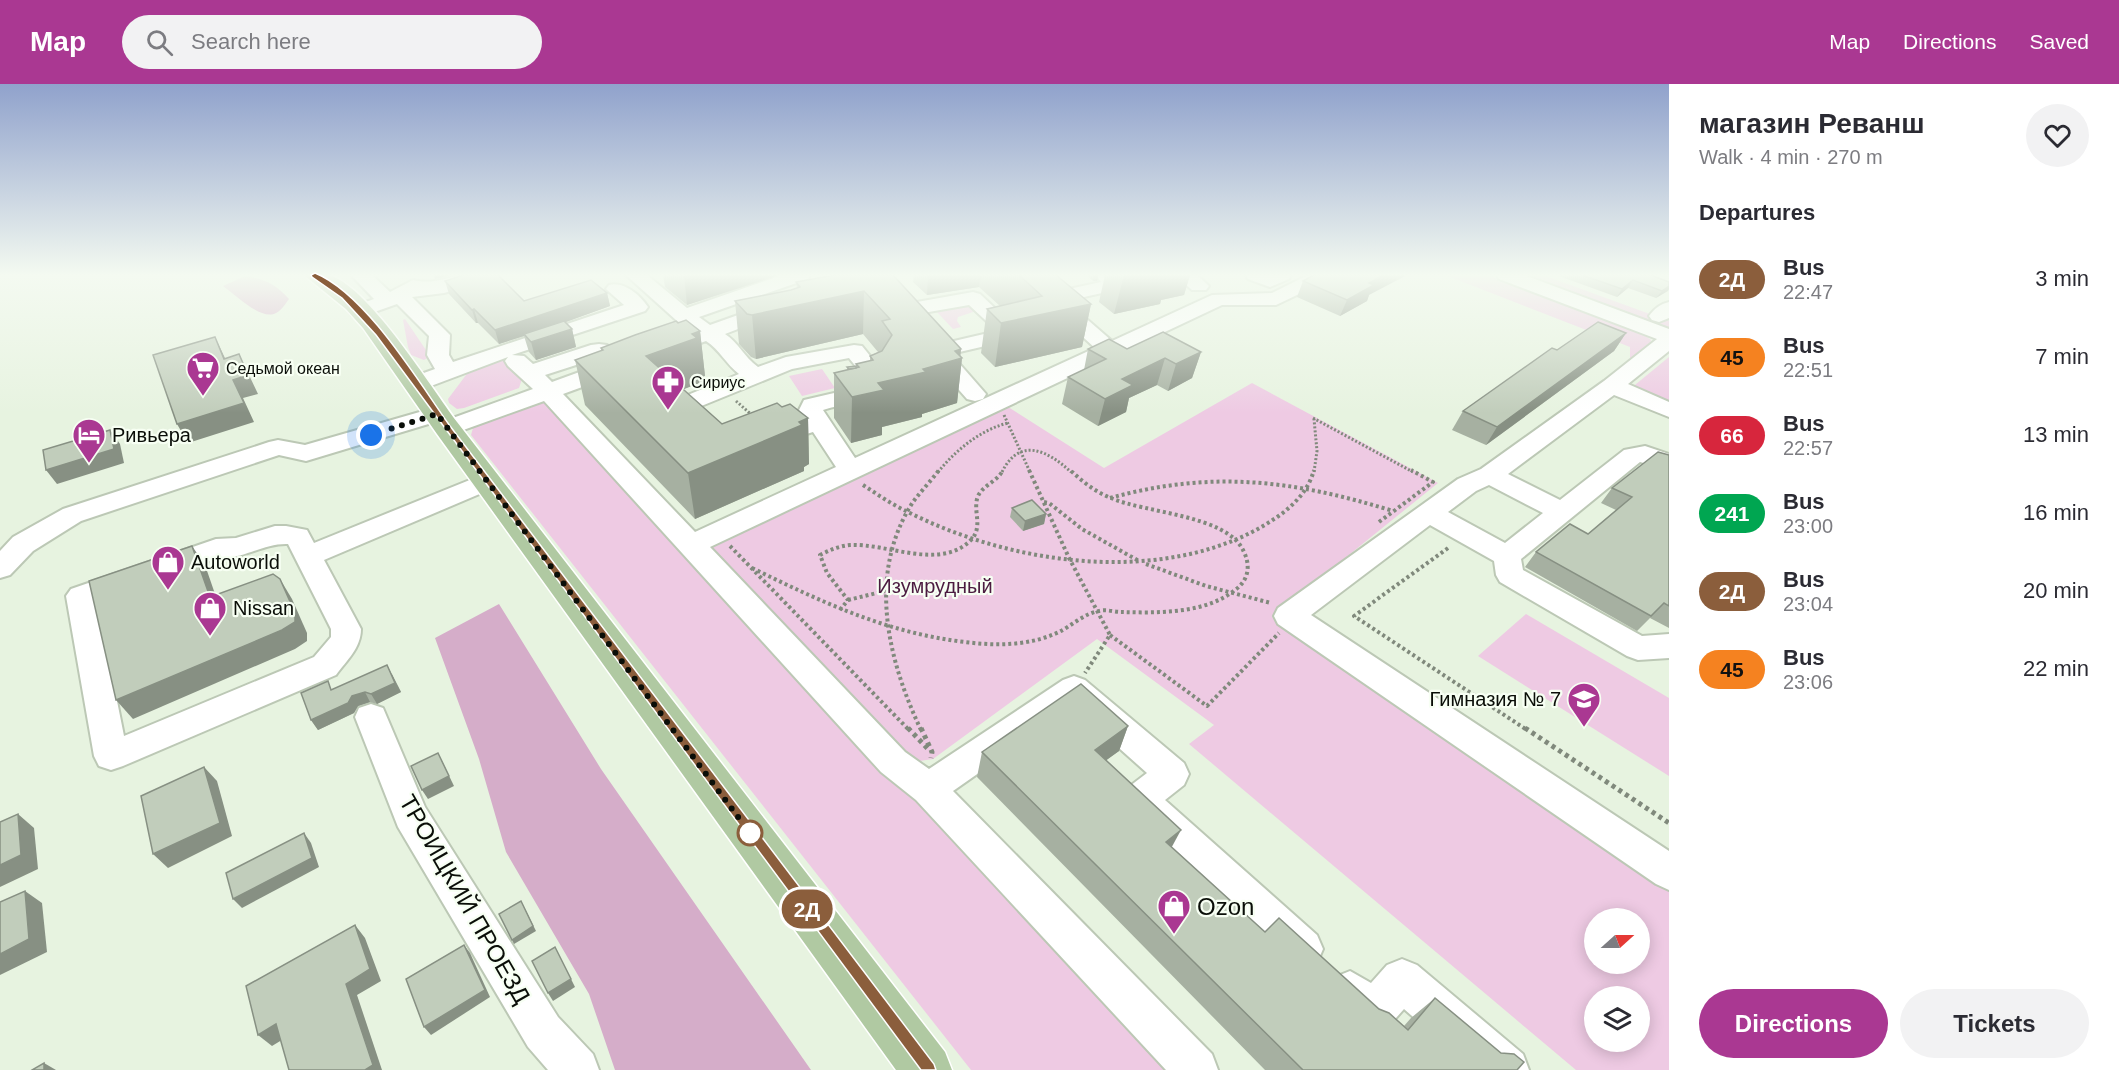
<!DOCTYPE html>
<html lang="en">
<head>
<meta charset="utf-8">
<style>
	:root { --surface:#fff; --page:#f2f2f3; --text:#2b2b33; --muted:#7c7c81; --accent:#aa3892 }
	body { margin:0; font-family:Helvetica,sans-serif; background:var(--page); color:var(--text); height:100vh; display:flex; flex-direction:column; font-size:22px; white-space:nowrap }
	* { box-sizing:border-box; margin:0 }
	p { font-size:20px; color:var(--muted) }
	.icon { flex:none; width:33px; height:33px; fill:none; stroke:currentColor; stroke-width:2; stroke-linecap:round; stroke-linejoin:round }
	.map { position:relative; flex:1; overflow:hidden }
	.drawer { display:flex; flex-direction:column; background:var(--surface); width:450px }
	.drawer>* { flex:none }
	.badge { padding:0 12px; border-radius:20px; font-size:21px; line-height:39px }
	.needle { width:39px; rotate:69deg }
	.fabs { position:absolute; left:1584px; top:824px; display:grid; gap:12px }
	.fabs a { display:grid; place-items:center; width:66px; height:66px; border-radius:50%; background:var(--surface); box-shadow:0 3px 15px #0003; font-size:30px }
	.you { position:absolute; width:30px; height:30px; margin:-15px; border:4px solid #fff; border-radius:50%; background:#1a73e8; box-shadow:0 0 0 9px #1a73e833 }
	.map>.badge { position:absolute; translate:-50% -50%; box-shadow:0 0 0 3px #fff }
	h2 { padding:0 30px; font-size:22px; line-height:54px }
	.round { display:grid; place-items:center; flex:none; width:63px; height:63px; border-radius:32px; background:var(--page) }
	.headline { display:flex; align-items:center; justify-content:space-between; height:102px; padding:0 30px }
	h1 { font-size:28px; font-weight:700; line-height:45px }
	.cta { display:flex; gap:12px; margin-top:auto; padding:12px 30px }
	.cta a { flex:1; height:69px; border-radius:36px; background:var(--accent); color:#fff; font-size:24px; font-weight:700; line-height:69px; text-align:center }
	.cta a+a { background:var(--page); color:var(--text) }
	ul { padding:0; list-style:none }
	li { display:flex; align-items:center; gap:18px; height:78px; padding:0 30px }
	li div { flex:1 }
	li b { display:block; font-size:22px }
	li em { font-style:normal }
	li .badge { min-width:66px; font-weight:700; text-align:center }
	header { display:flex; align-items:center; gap:36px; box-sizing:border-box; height:84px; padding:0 30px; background:var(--accent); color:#fff }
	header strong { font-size:28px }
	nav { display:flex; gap:33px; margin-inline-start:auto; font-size:21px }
	.search { width:420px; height:54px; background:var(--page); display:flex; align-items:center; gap:15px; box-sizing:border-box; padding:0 21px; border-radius:33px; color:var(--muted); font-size:22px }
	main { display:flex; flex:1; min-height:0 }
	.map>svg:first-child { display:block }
	.green { fill:#eecae3; fill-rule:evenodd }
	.forest { fill:#d5adc9 }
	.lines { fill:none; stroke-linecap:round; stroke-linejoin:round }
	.minor-casing { stroke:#bcc8b5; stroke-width:4 }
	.major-casing { stroke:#fff; stroke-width:3 }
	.path-far2 { stroke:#80897c; stroke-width:3; stroke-dasharray:2 2; stroke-linecap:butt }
	.path-far1 { stroke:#80897c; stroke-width:4; stroke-dasharray:3 3; stroke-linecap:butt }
	.path { stroke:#80897c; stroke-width:5; stroke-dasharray:4 4; stroke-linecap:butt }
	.minor { fill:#fff; fill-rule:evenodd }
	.major { fill:#b0c9a2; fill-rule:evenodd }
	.wall { fill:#a6b0a1 }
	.shaded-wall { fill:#879083 }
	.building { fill:#c1cdbb; stroke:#879083; stroke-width:1.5 }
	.line { fill:#8b5e3c; stroke:#fff; stroke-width:1.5 }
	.walk { stroke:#0a0e08; stroke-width:6; stroke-dasharray:0 10.8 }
	.stop-dot { fill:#fff; stroke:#8b5e3c; stroke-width:3 }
	.labels { text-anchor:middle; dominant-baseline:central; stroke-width:4.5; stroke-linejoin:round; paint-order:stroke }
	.far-poi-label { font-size:16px; fill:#0a0e08; stroke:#f7fff3; text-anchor:start }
	.poi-label { font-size:20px; fill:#0a0e08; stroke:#f7fff3; text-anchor:start }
	.park-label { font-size:20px; fill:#4b1b40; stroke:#f7fff3 }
	.near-street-label { font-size:24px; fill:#0a0e08; stroke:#f7fff3 }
	.near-poi-label { font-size:24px; fill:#0a0e08; stroke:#f7fff3; text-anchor:start }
</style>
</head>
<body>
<header>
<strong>Map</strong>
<div class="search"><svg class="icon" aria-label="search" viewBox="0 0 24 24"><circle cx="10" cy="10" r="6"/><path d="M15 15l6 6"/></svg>Search here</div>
<nav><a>Map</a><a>Directions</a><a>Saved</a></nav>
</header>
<main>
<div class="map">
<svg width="1669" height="986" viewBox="0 0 1669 986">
	<rect width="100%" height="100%" fill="#e7f3e0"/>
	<g class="green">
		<polygon points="1445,191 1488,191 1640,248 1651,256 1650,259 1630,276 1630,263"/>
		<polygon points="1524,191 1543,191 1669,237 1669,245"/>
		<polygon points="971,221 976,227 958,233 957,237 961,243 953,245 937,228"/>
		<polygon points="405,235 428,269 429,273 424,276 411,271 408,263 403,236"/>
		<polygon points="503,273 522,295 519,304 464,324 457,325 449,319 448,315 469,287"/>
		<polygon points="1669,273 1669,321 1630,305"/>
		<polygon points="822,285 835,304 802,312 789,292"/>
		<path d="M1252 299 1438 399 1272 533 1669 804V986H1576L1189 660 1214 641 1097 555 933 675 913 678 708 462 1002 319 1104 384ZM1594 834H1640V879H1594ZM1594 912H1640V957H1594Z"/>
		<polygon points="545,317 1173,986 971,986 471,351 473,344 479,338"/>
		<polygon points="1526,530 1669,614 1669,692 1478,572"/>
	</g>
	<g class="forest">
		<path d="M245 192C265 195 276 200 289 215 286 219 281 227 276 229 261 237 236 211 223 202Z"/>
		<polygon points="499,520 601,685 811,986 615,986 589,910 506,768 479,675 435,554"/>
	</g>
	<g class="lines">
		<g class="minor-casing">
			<g id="minor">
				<path d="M351 191H372L390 208 413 196C434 201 445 193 465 191 475 190 485 191 494 191L492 195 444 209 412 213 450 251 449 271 453 278 624 221 606 205 609 201C624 197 640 211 648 223L645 227 512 271 524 272 533 280 591 261 599 260 607 261 610 266 607 271 545 291 552 298 607 278 615 276 623 278 626 283 623 288 563 310 695 448 836 383 813 348 800 352 792 350 788 345 792 340 804 334 799 326 804 316 860 303 864 300 866 295 849 274 792 285 694 325 706 338 702 343C688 347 673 337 669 322L673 317 739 290C726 280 720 266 706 257 691 262 672 274 656 270L653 265 656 260 692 247 676 236 626 191H647L687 224 782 191H810L808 195 699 233 710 241 766 221H780L783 225 780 229 725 250C739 259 743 272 758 283L786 273 854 261 862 262 888 294C882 322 844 318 823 326L855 374 1095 264 1015 191H1036L1055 208 1101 198 1096 191H1117L1124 199 1120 205 1066 217 1112 257 1212 211 1272 209 1306 192H1320L1323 196 1320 200 1276 221H1222L710 463 905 668 929 685 1063 596 1074 592 1085 596 1184 679 1189 690 1184 701 1165 716 1317 851 1323 865 1317 879 1303 885 1289 879 1126 727 1121 716 1126 705 1147 689 1073 623 953 707 1212 970 1218 986H1166L916 716 881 688 544 317 455 349 447 351 439 349 435 344 439 339 533 305 508 282 505 277 508 273 423 305 415 307 407 305 404 300 407 295 435 285 427 271 429 252 397 220 366 231H352L349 227 352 223 374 215Z"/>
				<polygon points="1175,191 1197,191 1209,202 1206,206 1192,206"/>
				<polygon points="1246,191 1291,191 1289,195 1270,203 1248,195"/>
				<path d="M1497 191H1524L1669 245V267L1628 300 1669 318V333L1614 311 1508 390 1560 416 1624 366 1645 362 1669 370V386L1640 378 1521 475 1523 486 1642 552 1669 550V574L1638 576 1627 572 1500 498 1496 491 1494 477 1430 441 1311 531 1669 767V806L1656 800 1278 540 1274 532 1278 524 1458 395 1481 385 1604 297 1657 255 1499 195ZM1489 401 1543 429 1505 459 1448 428 1476 407Z"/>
				<polygon points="973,208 980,210 1020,248 1011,256 951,270 986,310 983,315 975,317 967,315 922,264 925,259 933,258 941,260 997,247 969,221 900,233 893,231 890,227 893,223 900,221"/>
				<path d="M1669 218V234L1659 238 1652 236 1649 232C1654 225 1660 220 1669 218Z"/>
				<polygon points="437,323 445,325 449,330 445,335 306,377 279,371 81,437 33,467 10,491 0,494 0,467 13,453 63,425 269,358 278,356 305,361"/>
				<path d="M487 389 496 391 500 397 496 403 324 476 361 545C361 564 347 576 336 591L123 682 111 686 99 682 94 672 66 512 71 505 216 455 236 454 275 442H286L307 446 314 459ZM288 460 331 545V553L314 573 124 652 97 517 218 474C243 476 263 459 288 460Z"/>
				<polygon points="371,620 383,624 425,723 558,933 593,970 599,986 548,986 528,963 398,743 355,633 359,624"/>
				<path d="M1402 875 1417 881 1523 970 1529 986H1474L1404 925 1388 943 1373 949C1353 941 1338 928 1329 908L1335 893 1350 887 1371 899 1387 881Z"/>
			</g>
		</g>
		<g class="major-casing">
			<path id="major" d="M304 191C312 191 324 189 332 192 371 207 431 303 457 338L945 968 952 986H896L437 350 363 244 346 225Z"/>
		</g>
		<g class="path-far2">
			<polyline points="736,317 753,332"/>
			<polyline points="1004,331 1030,388"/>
			<polyline points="1313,334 1413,388"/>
			<path d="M938 388C956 366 980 346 1008 339"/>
			<path d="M1002 388C1020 352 1048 367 1071 388"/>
			<polyline points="1314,388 1317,367 1314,335"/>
		</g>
		<g class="path-far1">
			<polyline points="1029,386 1069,474 1110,551 1085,589"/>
			<path d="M863 401C877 410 891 420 906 427 1007 479 1152 501 1256 446 1281 432 1306 415 1314 386"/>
			<path d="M1110 414C1212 386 1293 396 1393 427"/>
			<polyline points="1044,418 1049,419 1082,445 1139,477"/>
			<polyline points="1379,438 1433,398 1411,386"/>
			<polyline points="730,462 909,646"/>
			<polyline points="1448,464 1354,532 1527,646"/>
			<polyline points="1146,480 1206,502 1271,519"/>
			<path d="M752 484C822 518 887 549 965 558 997 562 1029 562 1059 548 1071 542 1085 529 1099 527 1106 525 1114 528 1121 528 1158 529 1205 530 1235 506 1249 496 1251 481 1243 466 1226 431 1145 429 1111 414 1095 408 1082 397 1070 386"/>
			<polyline points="848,516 885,507"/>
			<path d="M840 526 848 516 827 489 820 471C830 466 839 462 850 461 887 459 940 487 971 456 984 442 972 427 978 412 983 401 997 398 1003 386"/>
			<polyline points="1110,551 1207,622 1279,549"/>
			<path d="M921 646C887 574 867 489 913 418 921 407 931 397 939 386"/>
		</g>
		<g class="path">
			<polyline points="908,644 928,665"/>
			<polyline points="921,644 932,668 931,674"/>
			<polyline points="1525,644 1669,739"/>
		</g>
		<use href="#minor" class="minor"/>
		<use href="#major" class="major"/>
	</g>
	<g class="wall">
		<polygon points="663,191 779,191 687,221 665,203"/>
		<polygon points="893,191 961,265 960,273 962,274 957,319 922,330 922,333 882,343 882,351 851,359 834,334 834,289 847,286 847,283 856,282 856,280 870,277 870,272 878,268 863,250 756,275 751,273 739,260 735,217 791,206 797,204 796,198"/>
		<polygon points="914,191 1056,191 1091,220 1082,263 995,283 981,269 987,225 1000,222 979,203 927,211 913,198"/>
		<polygon points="1086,191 1098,191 1097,197 1093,197"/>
		<polygon points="1105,191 1190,191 1184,211 1161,216 1160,220 1114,230 1099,218"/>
		<polygon points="1556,191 1651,191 1669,198 1669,205 1656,214 1628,204 1617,213"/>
		<polygon points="445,197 524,217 607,209 610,222 565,238 572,245 576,263 536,276 529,268 524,252 499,260 478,239 476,239 449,210"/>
		<polygon points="1303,197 1369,211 1367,217 1340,232 1297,213"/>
		<polygon points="678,239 700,247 705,292 702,293 702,298 683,305 722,340 782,323 808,334 809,380 804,383 804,387 695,435 585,321 575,276 601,267 601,264"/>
		<polygon points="1626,249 1614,267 1486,361 1452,346 1463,327 1557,266"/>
		<polygon points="1088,265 1127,265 1201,268 1192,294 1168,307 1157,301 1129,314 1126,328 1098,342 1062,320 1068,293 1084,286"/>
		<polygon points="1669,371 1669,544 1650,534 1637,547 1525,483 1536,468 1588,450 1616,426 1601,419 1612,404"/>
		<polygon points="1012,424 1046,430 1044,440 1023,447 1010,433"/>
		<polygon points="392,590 401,608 377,620 370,618 358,622 354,629 318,646 311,636 333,605"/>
		<polygon points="1128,642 1119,667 1106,676 1172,763 1265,848 1404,942 1411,934 1435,914 1517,986 1265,986 977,693 982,668"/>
	</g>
	<g class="shaded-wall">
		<polygon points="434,191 452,191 435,195"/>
		<polygon points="684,191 779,191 687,221"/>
		<polygon points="928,191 981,191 979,203 927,211"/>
		<polygon points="1094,191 1098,191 1097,197 1093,197"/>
		<polygon points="1124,191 1190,191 1184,211 1161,216 1160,220 1114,230"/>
		<polygon points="1384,191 1407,191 1369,211 1367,217 1340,232 1347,216 1369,199"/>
		<polygon points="1633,196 1628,204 1617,213 1622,205"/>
		<polygon points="1669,202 1669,205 1668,207 1656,214 1662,207"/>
		<polygon points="864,207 863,250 756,275 752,231"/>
		<polygon points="607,209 610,222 555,242 524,250 524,252 499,260 495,246"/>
		<polygon points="1091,220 1082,263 995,283 1001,239"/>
		<polygon points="474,225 478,239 476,239 472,226"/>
		<polygon points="572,245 576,263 536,276 531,258"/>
		<polygon points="700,247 705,292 702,293 702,298 654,317 646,272"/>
		<polygon points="1626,249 1614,267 1486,361 1497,343"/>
		<polygon points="215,253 224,272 234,293 224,275"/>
		<polygon points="961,265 960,275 962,274 957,319 922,330 922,333 882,343 882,351 851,359 852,313 878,299 923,285 955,267"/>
		<polygon points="1201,268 1192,294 1168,307 1176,280"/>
		<polygon points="239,270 258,310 243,314 254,338 188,359 177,340 233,296"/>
		<polygon points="1165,274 1157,301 1129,314 1126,328 1098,342 1105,315 1122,295"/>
		<polygon points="808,334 809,380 804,383 804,387 695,435 688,389"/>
		<polygon points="110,346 120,360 124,379 57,400 46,386"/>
		<polygon points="1046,430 1044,440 1023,447 1025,437"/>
		<polygon points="192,462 205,481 223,533 210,513"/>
		<polygon points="280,495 292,515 307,549 307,557 295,565 133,635 116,616"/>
		<polygon points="387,581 401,608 377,620 371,610"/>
		<polygon points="365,608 370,618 358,622 354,629 318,646 311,636 352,612"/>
		<polygon points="1128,642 1119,667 1086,691 1095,666"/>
		<polygon points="438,669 454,702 428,715 422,706"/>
		<polygon points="204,683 217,697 232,752 168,784 153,770"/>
		<polygon points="18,730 34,744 38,785 0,803 0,781"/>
		<polygon points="1181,746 1168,770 1166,758"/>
		<polygon points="304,749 311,759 319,783 242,824 233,815"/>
		<polygon points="25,807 42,819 47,868 0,891 0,870"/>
		<polygon points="521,817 536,847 514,860 512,856"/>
		<polygon points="355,841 365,854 381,897 357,911 382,986 365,986 346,900"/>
		<polygon points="464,861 470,869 490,913 431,951 424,943"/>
		<polygon points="571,895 575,903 553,917 548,909"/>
		<polygon points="276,940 290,951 272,962 258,951"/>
		<polygon points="44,979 56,986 44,986"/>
	</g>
	<g class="building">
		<polygon points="463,191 498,191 524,217 591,196 607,209 495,246 474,225 472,226 445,197"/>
		<polygon points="835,191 893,191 961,265 955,267 962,274 923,285 926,288 878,299 884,306 852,313 834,289 859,283 856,280 873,276 870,272 882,267 892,251 882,237 890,235 864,207 752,231 747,230 735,217 791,206 800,203 796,198"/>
		<polygon points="1019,191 1056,191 1091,220 1001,239 987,225 1042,212"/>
		<polygon points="1314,191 1384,191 1369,199 1374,201 1347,216 1303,197"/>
		<polygon points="1582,191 1651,191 1669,198 1669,202 1662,207 1633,196 1622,205"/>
		<polygon points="686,236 700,247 692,250 697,254 646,272 722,340 777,319 782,323 790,320 808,334 799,338 802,341 688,389 575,276 603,266 601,264 635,251 676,237 678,239"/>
		<polygon points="564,237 572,245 531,258 524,250"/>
		<polygon points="1598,238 1626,249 1497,343 1463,327 1552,264 1557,266"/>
		<polygon points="1163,248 1201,268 1176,280 1165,274 1122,295 1133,301 1105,315 1068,293 1106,275 1088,265 1109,255 1127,265"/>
		<polygon points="215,253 224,275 239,270 248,291 233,296 244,319 177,340 153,271"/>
		<polygon points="856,282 856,284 849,285 847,283"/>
		<polygon points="110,346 114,365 46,386 43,366"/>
		<polygon points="1658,368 1669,371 1669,522 1664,519 1651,532 1536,468 1570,440 1588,450 1632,413 1612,404"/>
		<polygon points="1032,416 1046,430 1025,437 1012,424"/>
		<polygon points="192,462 210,513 273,490 280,495 295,529 295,538 282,546 116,616 89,497"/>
		<polygon points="387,581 395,599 371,610 365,608 352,612 348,619 311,636 301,609 328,597 331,606"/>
		<polygon points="1081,600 1128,642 1095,666 1181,746 1166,758 1265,848 1279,834 1379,925 1389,929 1408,946 1435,914 1501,969 1514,970 1524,978 1517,986 1303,986 982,668"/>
		<polygon points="438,669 449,692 422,706 411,682"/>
		<polygon points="204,683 220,739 153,770 141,712"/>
		<polygon points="18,730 21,771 0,781 0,738"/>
		<polygon points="304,749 312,774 233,815 226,789"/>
		<polygon points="25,807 29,855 0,870 0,818"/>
		<polygon points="521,817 533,842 512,856 499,830"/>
		<polygon points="355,841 370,885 346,900 373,981 365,986 289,986 276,940 258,951 246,902"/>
		<polygon points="464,861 485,906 424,943 406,895"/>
		<polygon points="555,863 571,895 548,909 532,877"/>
		<polygon points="44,979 44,986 32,986"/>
	</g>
	<linearGradient id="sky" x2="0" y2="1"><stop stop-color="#90a2cc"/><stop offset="0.58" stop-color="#f4faf1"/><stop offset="1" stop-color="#f4faf1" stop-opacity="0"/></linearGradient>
	<rect width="1669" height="329" fill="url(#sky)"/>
	<path class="line" d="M315 189C366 210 418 297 450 342L934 980 936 986H921L376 251 342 214 312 193 311 191Z"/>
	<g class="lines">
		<polyline class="walk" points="371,351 437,330 750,749"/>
	</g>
	<defs>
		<g id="supermarket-pin" transform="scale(1.725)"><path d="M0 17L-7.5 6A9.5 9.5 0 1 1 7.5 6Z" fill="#aa3892" stroke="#f7fff3"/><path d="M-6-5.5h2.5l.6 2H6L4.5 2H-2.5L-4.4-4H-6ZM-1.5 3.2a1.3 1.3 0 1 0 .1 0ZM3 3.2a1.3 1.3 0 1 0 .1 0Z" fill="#fff"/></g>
		<g id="pharmacy-pin" transform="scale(1.725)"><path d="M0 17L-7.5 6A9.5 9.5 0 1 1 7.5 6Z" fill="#aa3892" stroke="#f7fff3"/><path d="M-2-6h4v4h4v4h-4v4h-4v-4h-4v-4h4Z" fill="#fff"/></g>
		<g id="hotel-pin" transform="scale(1.725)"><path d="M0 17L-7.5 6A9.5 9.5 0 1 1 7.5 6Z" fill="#aa3892" stroke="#f7fff3"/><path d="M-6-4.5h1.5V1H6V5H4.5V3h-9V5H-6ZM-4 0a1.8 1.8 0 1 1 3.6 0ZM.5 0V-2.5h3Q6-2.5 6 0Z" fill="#fff"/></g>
		<g id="shop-pin" transform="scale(1.725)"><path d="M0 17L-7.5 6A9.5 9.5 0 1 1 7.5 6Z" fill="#aa3892" stroke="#f7fff3"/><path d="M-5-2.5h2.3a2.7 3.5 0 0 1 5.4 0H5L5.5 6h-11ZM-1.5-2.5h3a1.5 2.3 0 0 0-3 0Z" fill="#fff"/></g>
		<g id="school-pin" transform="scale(1.725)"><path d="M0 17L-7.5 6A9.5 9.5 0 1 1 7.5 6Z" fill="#aa3892" stroke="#f7fff3"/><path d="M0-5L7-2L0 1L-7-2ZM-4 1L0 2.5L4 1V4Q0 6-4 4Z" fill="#fff"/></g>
	</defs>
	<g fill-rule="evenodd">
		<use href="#supermarket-pin" x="203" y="284"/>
		<use href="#pharmacy-pin" x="668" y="298"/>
		<use href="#hotel-pin" x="89" y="351"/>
		<use href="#shop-pin" x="168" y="478"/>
		<use href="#shop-pin" x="210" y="524"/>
		<use href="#school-pin" x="1584" y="615"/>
		<use href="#shop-pin" x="1174" y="822"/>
	</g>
	<circle class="stop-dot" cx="750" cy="749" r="12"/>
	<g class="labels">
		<g class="far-poi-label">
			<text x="226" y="284">Седьмой океан</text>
			<text x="691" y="298">Сириус</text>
		</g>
		<g class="poi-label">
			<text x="112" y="351">Ривьера</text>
			<text x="191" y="478">Autoworld</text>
			<text x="233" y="524">Nissan</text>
			<text x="1561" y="615" text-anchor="end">Гимназия № 7</text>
		</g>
		<g class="park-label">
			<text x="935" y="502">Изумрудный</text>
		</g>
		<g class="near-street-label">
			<text transform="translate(465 815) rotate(60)">ТРОИЦКИЙ ПРОЕЗД</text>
		</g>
		<g class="near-poi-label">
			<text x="1197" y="822">Ozon</text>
		</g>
	</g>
</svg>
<div class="fabs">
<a><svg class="needle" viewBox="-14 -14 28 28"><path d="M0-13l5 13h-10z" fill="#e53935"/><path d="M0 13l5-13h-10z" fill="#7c7c81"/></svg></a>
<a><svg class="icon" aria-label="layers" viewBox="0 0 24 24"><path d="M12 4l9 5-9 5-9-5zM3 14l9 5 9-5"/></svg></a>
</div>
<div class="you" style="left:371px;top:351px"></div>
<b class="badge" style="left:807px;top:825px;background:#8b5e3c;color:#fff">2Д</b>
</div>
<section class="drawer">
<div class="headline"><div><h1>магазин Реванш</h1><p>Walk · 4 min · 270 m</p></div><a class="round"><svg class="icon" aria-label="heart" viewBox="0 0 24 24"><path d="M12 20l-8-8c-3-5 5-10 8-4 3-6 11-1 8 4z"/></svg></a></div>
<h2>Departures</h2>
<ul>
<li><span class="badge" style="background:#8b5e3c;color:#fff">2Д</span><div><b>Bus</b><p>22:47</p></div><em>3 min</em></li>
<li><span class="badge" style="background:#f58220;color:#111">45</span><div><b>Bus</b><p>22:51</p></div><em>7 min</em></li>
<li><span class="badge" style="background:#d7263d;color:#fff">66</span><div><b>Bus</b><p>22:57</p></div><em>13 min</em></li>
<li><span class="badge" style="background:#00a651;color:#fff">241</span><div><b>Bus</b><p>23:00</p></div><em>16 min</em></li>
<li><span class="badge" style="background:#8b5e3c;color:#fff">2Д</span><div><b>Bus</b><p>23:04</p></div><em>20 min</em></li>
<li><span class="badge" style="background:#f58220;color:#111">45</span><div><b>Bus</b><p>23:06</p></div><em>22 min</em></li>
</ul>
<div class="cta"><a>Directions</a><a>Tickets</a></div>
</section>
</main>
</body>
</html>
